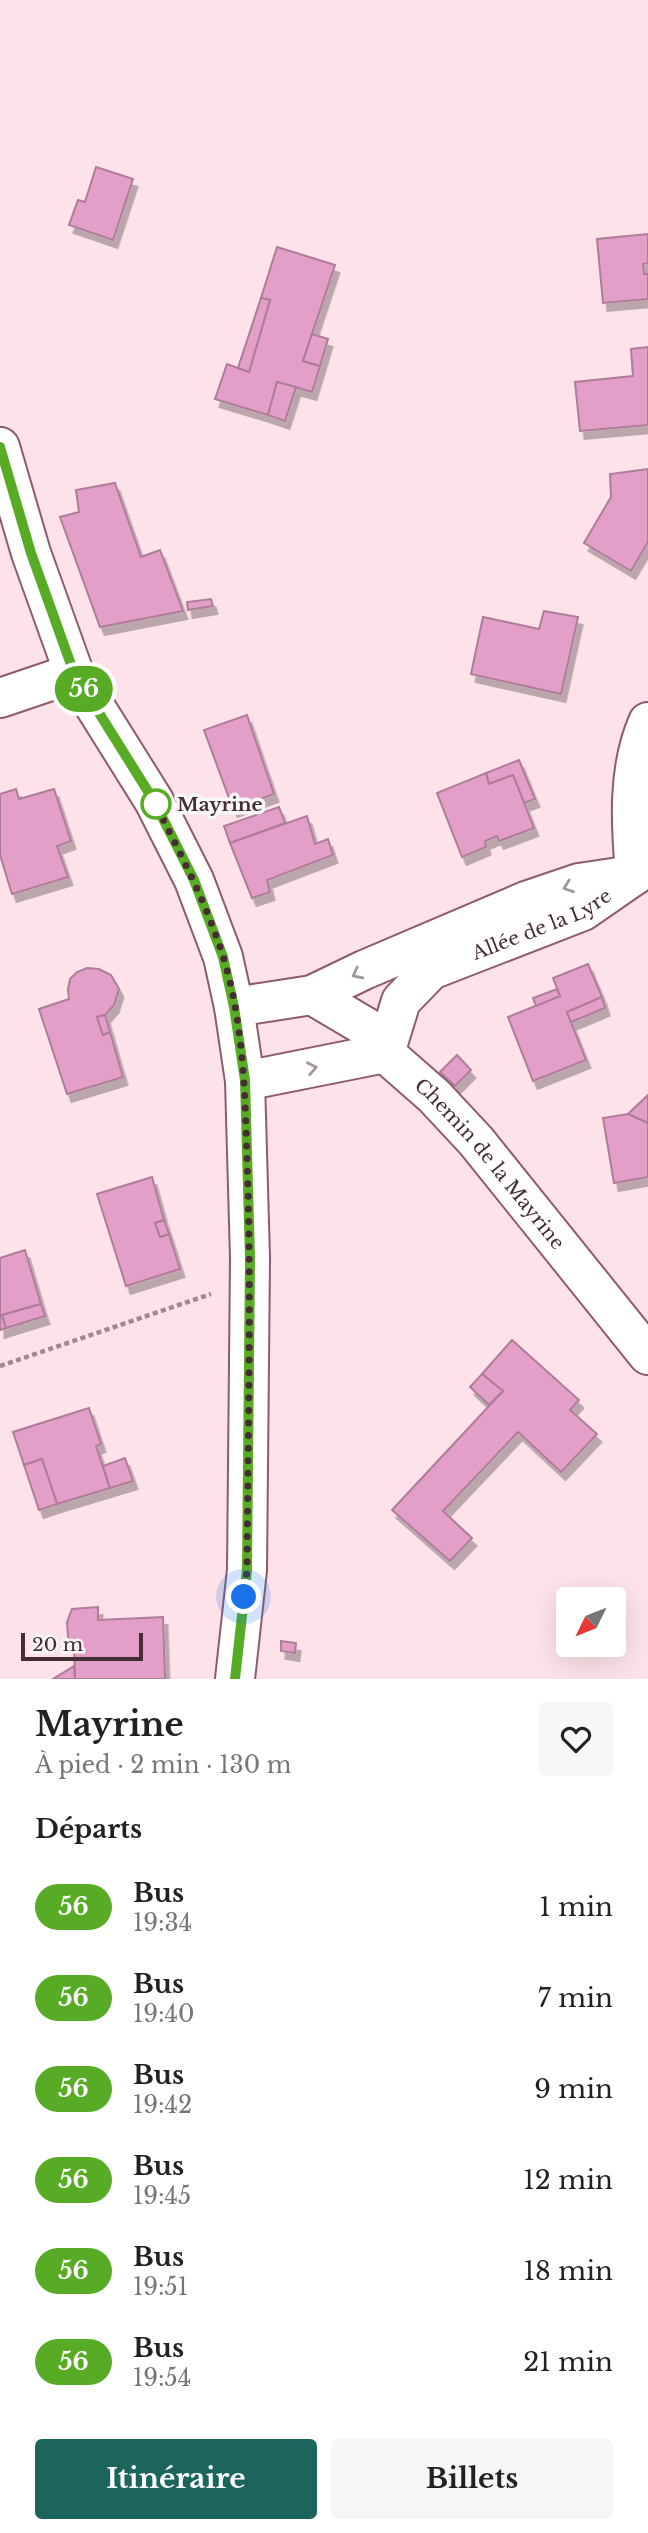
<!DOCTYPE html>
<html lang="fr">
<head>
<meta charset="utf-8">
<style>
	:root { --surface:#fff; --page:#f6f6f6; --text:#222; --muted:#767676; --accent:#1b655c }
	body { margin:0; font-family:"Libre Baskerville",serif; background:var(--page); color:var(--text); height:100vh; display:flex; flex-direction:column; font-size:26px; white-space:nowrap }
	* { box-sizing:border-box; margin:0 }
	p { font-size:23px; color:var(--muted) }
	.icon { flex:none; width:38px; height:38px; fill:none; stroke:currentColor; stroke-width:2; stroke-linecap:round; stroke-linejoin:round }
	.map { position:relative; height:1679px; overflow:hidden }
	.side { display:flex; flex-direction:column; background:var(--surface); flex:1 }
	.side>* { flex:none }
	.badge { padding:0 14px; border-radius:23px; font-size:24px; line-height:46px }
	.needle { width:46px; rotate:227deg }
	.controls { position:absolute; left:556px; top:1587px; display:grid; gap:14px }
	.controls a { display:grid; place-items:center; width:70px; height:70px; border-radius:7px; background:var(--surface); box-shadow:0 7px 28px #0002; font-size:35px }
	.scale { position:absolute; left:21px; bottom:18px; width:122px; box-sizing:border-box; padding-left:7px; border:4px solid #452e33; border-top:0; font-size:19px; line-height:24px; white-space:nowrap; color:#452e33; -webkit-text-stroke:5px #f8f8f8; paint-order:stroke }
	.you { position:absolute; width:35px; height:35px; margin:-18px; border:5px solid #fff; border-radius:50%; background:#1a73e8; box-shadow:0 0 0 10px #1a73e833 }
	.map>.badge { position:absolute; translate:-50% -50%; box-shadow:0 0 0 4px #fff }
	h2 { padding:0 35px; font-size:26px; line-height:63px }
	.round { display:grid; place-items:center; flex:none; width:74px; height:74px; border-radius:7px; background:var(--page) }
	.headline { display:flex; align-items:center; justify-content:space-between; height:119px; padding:0 35px }
	h1 { font-size:33px; font-weight:700; line-height:52px }
	.cta { display:flex; gap:14px; margin-top:auto; padding:14px 35px }
	.cta a { flex:1; height:80px; border-radius:7px; background:var(--accent); color:#fff; font-size:28px; font-weight:700; line-height:80px; text-align:center }
	.cta a+a { background:var(--page); color:var(--text) }
	ul { padding:0; list-style:none }
	li { display:flex; align-items:center; gap:21px; height:91px; padding:0 35px }
	li div { flex:1 }
	li b { display:block; font-size:26px }
	li em { font-style:normal }
	li .badge { min-width:77px; font-weight:700; text-align:center }
	.map>svg:first-child { display:block }
	.building { fill:#e39fc7; stroke:#ae7d9a; stroke-width:2; filter:url(#shadow) }
	.lines { fill:none; stroke-linecap:round; stroke-linejoin:round }
	.street-casing { stroke:#905b69; stroke-width:42 }
	.path { stroke:#a1888e; stroke-width:4.5; stroke-dasharray:5 3.5; stroke-linecap:butt }
	.street { stroke:#fff; stroke-width:38 }
	.oneway { stroke:#a29699 }
	.line-casing { stroke:#fff; stroke-width:16 }
	.line { stroke:#58ac25; stroke-width:10 }
	.walk { stroke:#452e33; stroke-width:7; stroke-dasharray:0 12.6 }
	.stop-dot { fill:#fff; stroke:#58ac25; stroke-width:3.5 }
	.labels { text-anchor:middle; dominant-baseline:central; stroke-width:7; stroke-linejoin:round; paint-order:stroke }
	.stop-label { font-size:19px; font-weight:bold; fill:#452e33; stroke:#f8f8f8; text-anchor:start }
	.street-label { font-size:19px; fill:#452e33; stroke:#f8f8f8 }
</style>
</head>
<body>
<div class="map">
<svg width="648" height="1679" viewBox="0 0 648 1679">
	<defs>
		<filter id="shadow"><feDropShadow dx="4.5" dy="8" stdDeviation="0" flood-color="#0004"/></filter>
	</defs>
	<rect width="100%" height="100%" fill="#fde3e9"/>
	<g class="building">
		<polygon points="96,167 133,179 113,240 69,225 78,200 85,202"/>
		<polygon points="648,234 648,263 643,264 644,274 648,274 648,299 603,303 597,239"/>
		<polygon points="277,247 335,265 303,361 320,366 312,392 277,382 268,415 215,399 227,364 249,372 270,300 261,298"/>
		<polygon points="261,298 270,300 249,372 238,368"/>
		<polygon points="312,334 328,339 320,366 303,361"/>
		<polygon points="648,347 648,425 580,431 575,382 633,376 631,349"/>
		<polygon points="277,382 296,387 285,421 268,415"/>
		<polygon points="648,469 648,542 631,571 584,543 611,497 610,474"/>
		<polygon points="115,483 141,557 160,550 183,611 100,627 60,517 79,512 76,490"/>
		<polygon points="211,599 213,606 188,610 187,602"/>
		<polygon points="544,611 578,617 561,694 471,674 483,617 539,629"/>
		<polygon points="247,715 274,794 233,809 204,730"/>
		<polygon points="519,760 535,799 524,803 513,775 489,784 486,773"/>
		<polygon points="486,773 489,784 513,775 534,828 499,841 497,836 485,841 486,847 462,857 437,793"/>
		<polygon points="16,789 19,799 54,789 71,841 57,846 68,877 12,894 0,855 0,794"/>
		<polygon points="279,807 285,823 230,843 224,826"/>
		<polygon points="307,816 315,844 328,839 333,855 267,880 270,892 252,898 230,843"/>
		<polygon points="588,964 602,997 567,1012 586,1060 533,1081 508,1017 560,996 553,978"/>
		<polygon points="87,968 99,969 111,975 119,989 114,1005 105,1015 97,1017 103,1035 110,1032 123,1077 67,1094 39,1009 69,999 68,989 70,979 77,972"/>
		<polygon points="557,989 560,996 536,1006 533,998"/>
		<polygon points="602,997 605,1008 571,1022 567,1012"/>
		<polygon points="105,1015 110,1032 103,1035 97,1017"/>
		<polygon points="457,1055 471,1070 455,1086 440,1072"/>
		<polygon points="648,1095 648,1123 628,1114"/>
		<polygon points="628,1114 648,1123 648,1177 614,1183 603,1118"/>
		<polygon points="152,1177 164,1220 155,1223 160,1237 169,1234 180,1269 126,1286 97,1194"/>
		<polygon points="164,1220 169,1234 160,1237 155,1223"/>
		<polygon points="25,1250 41,1304 2,1315 6,1328 0,1330 0,1258"/>
		<polygon points="41,1304 45,1316 6,1328 2,1315"/>
		<polygon points="512,1340 579,1400 570,1410 597,1434 561,1472 518,1432 443,1511 472,1538 450,1561 392,1510 503,1391 482,1374"/>
		<polygon points="482,1374 503,1391 489,1405 470,1387"/>
		<polygon points="89,1408 101,1444 96,1446 110,1488 57,1504 42,1459 24,1465 13,1432"/>
		<polygon points="125,1458 133,1481 110,1488 103,1466"/>
		<polygon points="42,1459 57,1504 39,1510 24,1465"/>
		<polygon points="98,1607 98,1620 163,1617 165,1679 75,1679 74,1645 68,1637 67,1622 72,1609"/>
		<polygon points="281,1641 296,1643 295,1653 281,1651"/>
		<polygon points="74,1666 75,1679 53,1679"/>
	</g>
	<g class="lines">
		<g class="street-casing">
			<g id="street">
				<polyline points="0,447 31,553 74,673 154,801 194,880 223,957 234,1007 245,1081 250,1258 247,1570 235,1679"/>
				<polyline points="0,698 74,673"/>
				<path d="M635 875C631 825 627 770 648 722"/>
				<path id="s1" d="M312 995 366 1027 385 1053 434 1096 476 1141 648 1355"/>
				<polyline points="234,1007 312,995 364,970 526,901 579,883 626,876"/>
				<path id="s2" d="M245 1081 385 1053 401 1001 431 970 583 911 635 875"/>
			</g>
		</g>
		<polyline class="path" points="0,1366 211,1294"/>
		<use href="#street" class="street"/>
	</g>
	<defs><path id="oneway-chevron" d="M-2-3.5L2.5 0L-2 3.5" fill="none" stroke-width="1.6" stroke-linecap="round" stroke-linejoin="round" transform="scale(1.75)"/></defs>
	<g class="oneway">
		<use href="#oneway-chevron" transform="translate(568 887) rotate(160)"/>
		<use href="#oneway-chevron" transform="translate(357 974) rotate(153)"/>
		<use href="#oneway-chevron" transform="translate(312 1068) rotate(-11)"/>
	</g>
	<g class="lines">
		<g class="line-casing">
			<polyline id="line" points="0,447 31,553 74,673 154,801 194,880 223,957 234,1007 245,1080 250,1258 247,1570 235,1679"/>
		</g>
		<use href="#line" class="line"/>
		<path class="walk" d="M156 804 154 801C179 851 206 902 223 956 246 1030 245 1110 248 1187 251 1315 248 1442 247 1570L244 1597"/>
	</g>
	<circle class="stop-dot" cx="156" cy="804" r="14"/>
	<g class="labels">
		<g class="stop-label">
			<text x="177" y="804">Mayrine</text>
		</g>
		<g class="street-label">
			<text stroke="none"><textPath href="#s2" startOffset="360">Allée de la Lyre</textPath></text>
			<text stroke="none"><textPath href="#s1" startOffset="248">Chemin de la Mayrine</textPath></text>
		</g>
	</g>
</svg>
<div class="controls">
<a><svg class="needle" viewBox="-14 -14 28 28"><path d="M0-13l5 13h-10z" fill="#e53935"/><path d="M0 13l5-13h-10z" fill="#767676"/></svg></a>
</div>
<div class="scale">20 m</div>
<div class="you" style="left:244px;top:1597px"></div>
<b class="badge" style="left:84px;top:689px;background:#58ac25;color:#fff">56</b>
</div>
<section class="side">
<div class="headline"><div><h1>Mayrine</h1><p>À pied · 2 min · 130 m</p></div><a class="round"><svg class="icon" aria-label="heart" viewBox="0 0 24 24"><path d="M12 20l-8-8c-3-5 5-10 8-4 3-6 11-1 8 4z"/></svg></a></div>
<h2>Départs</h2>
<ul>
<li><span class="badge" style="background:#58ac25;color:#fff">56</span><div><b>Bus</b><p>19:34</p></div><em>1 min</em></li>
<li><span class="badge" style="background:#58ac25;color:#fff">56</span><div><b>Bus</b><p>19:40</p></div><em>7 min</em></li>
<li><span class="badge" style="background:#58ac25;color:#fff">56</span><div><b>Bus</b><p>19:42</p></div><em>9 min</em></li>
<li><span class="badge" style="background:#58ac25;color:#fff">56</span><div><b>Bus</b><p>19:45</p></div><em>12 min</em></li>
<li><span class="badge" style="background:#58ac25;color:#fff">56</span><div><b>Bus</b><p>19:51</p></div><em>18 min</em></li>
<li><span class="badge" style="background:#58ac25;color:#fff">56</span><div><b>Bus</b><p>19:54</p></div><em>21 min</em></li>
</ul>
<div class="cta"><a>Itinéraire</a><a>Billets</a></div>
</section>
</body>
</html>
